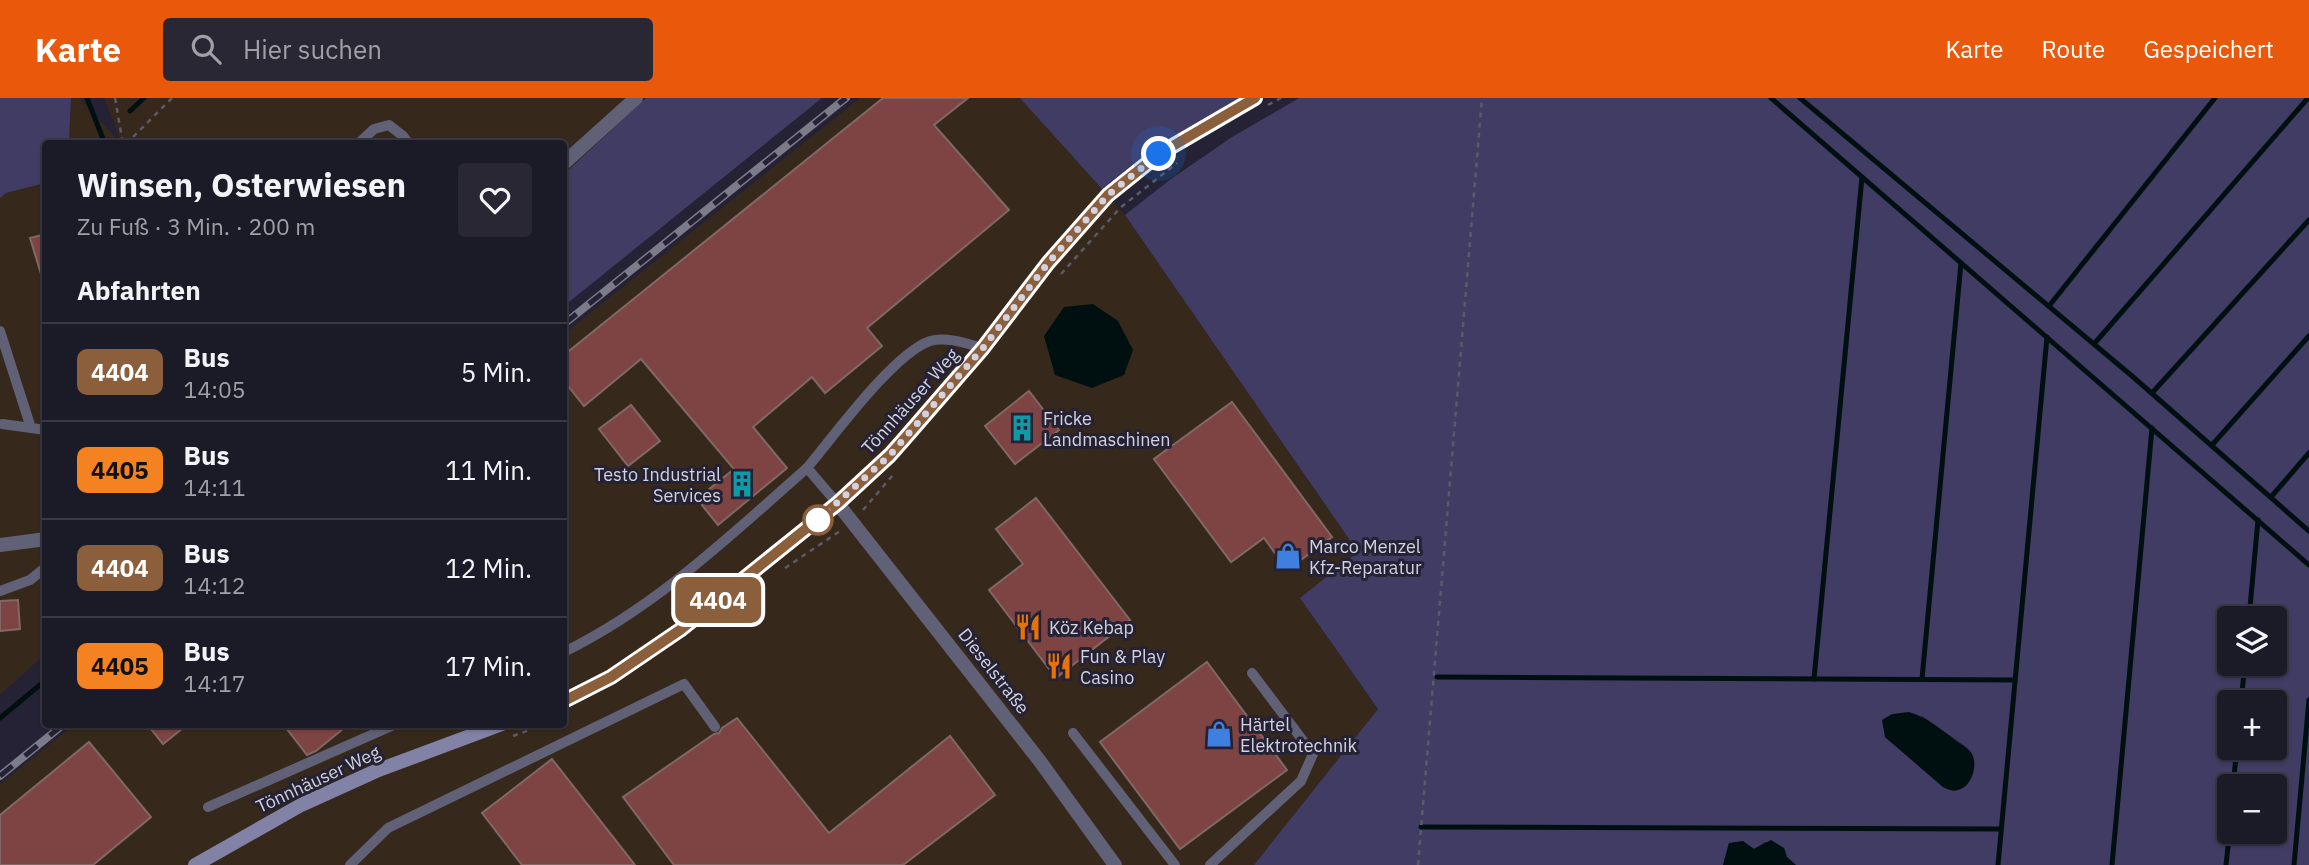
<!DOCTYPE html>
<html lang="de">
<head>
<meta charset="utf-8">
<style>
	:root { --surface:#1b1a27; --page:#282733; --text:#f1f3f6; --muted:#a0a1a7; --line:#393844; --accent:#ea580c }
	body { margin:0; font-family:"IBM Plex Sans",sans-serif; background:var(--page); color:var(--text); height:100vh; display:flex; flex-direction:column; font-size:26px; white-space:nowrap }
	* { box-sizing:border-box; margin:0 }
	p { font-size:23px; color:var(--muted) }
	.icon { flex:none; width:38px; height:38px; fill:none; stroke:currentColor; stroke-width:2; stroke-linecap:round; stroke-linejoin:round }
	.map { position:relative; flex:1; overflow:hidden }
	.side { position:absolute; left:42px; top:42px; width:525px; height:588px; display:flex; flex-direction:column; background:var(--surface); border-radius:7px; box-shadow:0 2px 5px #0004,0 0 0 2px var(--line) }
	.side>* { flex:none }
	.badge { padding:0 14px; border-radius:10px; font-size:24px; line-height:46px }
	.tools { position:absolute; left:2217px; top:508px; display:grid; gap:14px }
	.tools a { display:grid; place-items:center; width:70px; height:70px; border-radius:7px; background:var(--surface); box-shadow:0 2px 5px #0004,0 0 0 2px var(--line); font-size:35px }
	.you { position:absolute; width:35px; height:35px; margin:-18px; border:5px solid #fff; border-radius:50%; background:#1a73e8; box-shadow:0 0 0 10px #1a73e833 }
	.map>.badge { position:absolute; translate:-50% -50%; box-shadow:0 0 0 4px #fff }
	h2 { padding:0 35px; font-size:26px; line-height:63px }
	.round { display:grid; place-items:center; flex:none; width:74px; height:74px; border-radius:7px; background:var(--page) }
	.summary { display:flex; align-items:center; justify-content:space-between; height:119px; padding:0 35px }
	h1 { font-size:33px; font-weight:700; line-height:52px }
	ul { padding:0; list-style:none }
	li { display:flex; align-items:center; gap:21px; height:98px; padding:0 35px; border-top:2px solid var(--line) }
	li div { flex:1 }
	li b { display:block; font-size:26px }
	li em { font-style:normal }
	li .badge { min-width:77px; font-weight:700; text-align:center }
	header { display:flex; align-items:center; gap:42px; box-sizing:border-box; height:98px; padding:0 35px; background:var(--accent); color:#fff }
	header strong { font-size:33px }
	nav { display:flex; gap:38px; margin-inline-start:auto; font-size:24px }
	.search { width:490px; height:63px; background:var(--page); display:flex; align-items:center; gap:18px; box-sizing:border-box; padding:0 24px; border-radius:7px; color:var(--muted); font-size:26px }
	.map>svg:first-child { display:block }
	.industrial { fill:#36291c }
	.green { fill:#413c63; fill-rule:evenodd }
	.water { fill:#001011 }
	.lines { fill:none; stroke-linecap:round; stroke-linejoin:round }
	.stream { stroke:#001011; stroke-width:5 }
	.building { fill:#7d4443; stroke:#816866; stroke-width:2 }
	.path { stroke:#5b596a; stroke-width:2.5; stroke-dasharray:5 5; stroke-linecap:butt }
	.service { stroke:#606177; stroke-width:10 }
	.minor { stroke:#606177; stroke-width:14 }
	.secondary { stroke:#8182a5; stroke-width:14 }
	.rail-casing { stroke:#7c7b8a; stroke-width:8 }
	.rail { stroke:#242234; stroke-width:5; stroke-dasharray:16; stroke-linecap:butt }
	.line-casing { stroke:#fff; stroke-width:16 }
	.line { stroke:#8b5e3c; stroke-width:10 }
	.walk { stroke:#d3d2de; stroke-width:7; stroke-dasharray:0 12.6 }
	.stop-dot { fill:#fff; stroke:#8b5e3c; stroke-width:3.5 }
	.labels { text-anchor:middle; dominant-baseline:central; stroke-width:6; stroke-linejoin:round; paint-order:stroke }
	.street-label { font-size:18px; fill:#d3d2de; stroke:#242234 }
	.poi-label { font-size:18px; fill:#d3d2de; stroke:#242234; text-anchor:start }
</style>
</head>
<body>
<header>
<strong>Karte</strong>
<div class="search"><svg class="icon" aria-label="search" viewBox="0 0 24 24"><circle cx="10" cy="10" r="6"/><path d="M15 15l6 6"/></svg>Hier suchen</div>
<nav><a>Karte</a><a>Route</a><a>Gespeichert</a></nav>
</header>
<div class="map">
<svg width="2309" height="767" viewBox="0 0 2309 767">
	<rect width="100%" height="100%" fill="#242234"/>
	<g class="industrial">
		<polygon points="71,0 79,0 121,45 69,46"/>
		<polygon points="104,0 646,0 564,76 564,46 122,45"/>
		<polygon points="860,0 1020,0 1125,117 1358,454 1300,500 1378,611 1254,767 0,767 0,686 74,627 564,626 564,236"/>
		<polygon points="45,85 45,556 0,597 0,100 6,95"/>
	</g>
	<g class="green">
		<polygon points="0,0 71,0 69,45 46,46 45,85 6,95 0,100"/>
		<polygon points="646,0 822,0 564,208 564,76"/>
		<polygon points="1020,0 1239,0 1153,50 1102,91"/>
		<path d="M1299 0H2309V767H1796L1787 759 1784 750 1765 744 1754 751 1729 745 1723 767H1254L1378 611 1300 500 1358 454 1125 117 1171 81 1232 39ZM2230 520H2275V565H2230ZM2230 604H2275V649H2230ZM1922 618 1965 648 1972 656 1943 689 1885 639ZM2230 688H2275V733H2230Z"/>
	</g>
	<g class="water">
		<polygon points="1093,206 1118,223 1133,252 1124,277 1092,290 1055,277 1044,238 1064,209"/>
		<path d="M1909 614C1927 619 1940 631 1955 642 1960 647 1968 649 1972 656 1978 667 1972 689 1958 692 1953 694 1947 691 1943 689L1885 639 1882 622 1892 616Z"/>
		<polygon points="1771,742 1784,750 1787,759 1796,767 1723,767 1729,745 1743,743 1754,751"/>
	</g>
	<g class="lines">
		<g class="stream">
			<polyline points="87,0 105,46"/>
			<polyline points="1771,0 2309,467"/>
			<polyline points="1800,0 2132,278 2309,433"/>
			<polyline points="130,13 144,0"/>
			<polyline points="2049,208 2215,0"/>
			<polyline points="2094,246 2308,0"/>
			<polyline points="2152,295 2309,122"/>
			<polyline points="2212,347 2309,238"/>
			<polyline points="2271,399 2309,355"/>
			<polyline points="2249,520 2258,422"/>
			<polyline points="1437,579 2015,582"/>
			<polyline points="1814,581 1862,79"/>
			<polyline points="1922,581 1961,165"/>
			<polyline points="2241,604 2245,565"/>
			<polyline points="0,620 46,582"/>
			<polyline points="2233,688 2237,649"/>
			<polyline points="1421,729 2001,731"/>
			<polyline points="1998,767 2047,239"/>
			<polyline points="2112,767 2152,330"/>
			<polyline points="2226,767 2230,731"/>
			<polyline points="2294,767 2309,602"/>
		</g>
	</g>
	<g class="building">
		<polygon points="883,0 968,0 934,27 1009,112 867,230 882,248 825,295 812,279 753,329 787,370 718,427 697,401 734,371 641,261 584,308 564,283 564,257"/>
		<polygon points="46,136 46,179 42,179 30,140"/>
		<polygon points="1029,293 1059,332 1015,366 985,328"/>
		<polygon points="1232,304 1332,439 1287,472 1264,440 1231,464 1154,361"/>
		<polygon points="631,307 660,343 628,368 599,331"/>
		<polygon points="1036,400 1130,522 1056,580 989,492 1023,466 996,431"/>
		<polygon points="18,502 20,531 0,533 0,503"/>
		<polygon points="1207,564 1287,672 1180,751 1100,644"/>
		<polygon points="737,620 829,735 950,638 995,697 903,767 674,767 623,699 714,636 719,635 722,630"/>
		<polygon points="147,626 188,626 163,646"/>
		<polygon points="283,626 349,626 316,653 307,657"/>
		<polygon points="89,644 151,719 93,767 0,767 0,717"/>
		<polygon points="552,661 635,767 522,767 482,715"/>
	</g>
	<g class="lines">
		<g class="path">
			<polyline points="115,0 123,46"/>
			<polyline points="1268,7 1281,0"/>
			<polyline points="126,46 172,0"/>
			<polyline points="1061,176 1120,110 1177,65"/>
			<polyline points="863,412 893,377"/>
			<polyline points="785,470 840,433"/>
			<polyline points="513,638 546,626"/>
			<polyline points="1418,767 1482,0"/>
		</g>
		<g class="service">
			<polyline points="358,46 374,31 389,27 403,38 409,46"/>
			<polyline points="0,233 31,330"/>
			<polyline points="2,326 46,332"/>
			<path d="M807 370C834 338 893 256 930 243 946 238 968 246 983 250"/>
			<polyline points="0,493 30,482 46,469"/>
			<path d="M564 554C656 509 731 437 807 370L838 406"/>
			<polyline points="1073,635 1175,767"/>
			<polyline points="208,709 396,626"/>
			<polyline points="350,767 388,730 684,586 715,629"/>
			<polyline points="1210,767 1301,683 1313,656 1252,575"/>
		</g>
		<g class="minor">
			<polyline points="564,65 636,0"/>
			<polyline points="838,406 1039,662 1115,767"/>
			<polyline points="0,447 46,441"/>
		</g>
		<g class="secondary">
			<polyline points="564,603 611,579 680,532 838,406 890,357 983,250 1048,165 1108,97 1159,56 1255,0"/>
			<polyline points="195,767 301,707 376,673 502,626"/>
		</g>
		<g class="rail-casing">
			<g id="rail">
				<polyline points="564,226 846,0"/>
				<polyline points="0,678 64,626"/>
			</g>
		</g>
		<use href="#rail" class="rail"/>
	</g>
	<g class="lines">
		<g class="line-casing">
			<polyline id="line" points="564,603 611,579 680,532 838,405 890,357 905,340 983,250 1048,165 1108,97 1159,56 1255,0"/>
		</g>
		<use href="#line" class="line"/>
		<polyline class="walk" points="818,422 890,357 983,250 1048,165 1108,97 1159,56"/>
	</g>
	<defs>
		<g id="building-bare" transform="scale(2.1)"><path d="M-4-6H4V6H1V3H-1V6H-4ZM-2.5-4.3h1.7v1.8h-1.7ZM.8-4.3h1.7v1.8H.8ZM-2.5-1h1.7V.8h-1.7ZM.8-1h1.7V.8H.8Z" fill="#0f9aa8" stroke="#242234" stroke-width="2.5" paint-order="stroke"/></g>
		<g id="shop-bare" transform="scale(2.1)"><path d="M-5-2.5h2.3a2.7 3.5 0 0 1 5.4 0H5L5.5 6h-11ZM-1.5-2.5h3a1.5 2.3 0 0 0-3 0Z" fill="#3f7fe0" stroke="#242234" stroke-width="2.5" paint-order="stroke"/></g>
		<g id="restaurant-bare" transform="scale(2.1)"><path d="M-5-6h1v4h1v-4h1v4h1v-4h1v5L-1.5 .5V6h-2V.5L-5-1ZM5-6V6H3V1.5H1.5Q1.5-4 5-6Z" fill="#e8710a" stroke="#242234" stroke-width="2.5" paint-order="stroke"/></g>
	</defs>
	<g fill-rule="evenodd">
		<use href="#building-bare" x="1022" y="330"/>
		<use href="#building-bare" x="742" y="386"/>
		<use href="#shop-bare" x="1288" y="458"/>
		<use href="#restaurant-bare" x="1028" y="529"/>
		<use href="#restaurant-bare" x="1059" y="568"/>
		<use href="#shop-bare" x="1219" y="636"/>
	</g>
	<circle class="stop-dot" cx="818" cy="422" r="14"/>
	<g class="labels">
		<g class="street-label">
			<text transform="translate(910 303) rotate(-48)">Tönnhäuser Weg</text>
			<text transform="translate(994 573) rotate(52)">Dieselstraße</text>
			<text transform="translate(318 681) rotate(-25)">Tönnhäuser Weg</text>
		</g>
		<g class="poi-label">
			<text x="1043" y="320">Fricke<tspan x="1043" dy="21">Landmaschinen</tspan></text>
			<text x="721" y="376" text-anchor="end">Testo Industrial<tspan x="721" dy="21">Services</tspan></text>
			<text x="1309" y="448">Marco Menzel<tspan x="1309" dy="21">Kfz-Reparatur</tspan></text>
			<text x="1049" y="529">Köz Kebap</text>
			<text x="1080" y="558">Fun &amp; Play<tspan x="1080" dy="21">Casino</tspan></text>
			<text x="1240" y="626">Härtel<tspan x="1240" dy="21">Elektrotechnik</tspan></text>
		</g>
	</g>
</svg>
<div class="tools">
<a><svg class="icon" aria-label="layers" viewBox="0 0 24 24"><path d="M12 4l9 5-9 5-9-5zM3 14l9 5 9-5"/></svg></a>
<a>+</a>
<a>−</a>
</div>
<div class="you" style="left:1159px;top:56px"></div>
<b class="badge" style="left:718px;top:502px;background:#8b5e3c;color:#fff">4404</b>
<section class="side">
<div class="summary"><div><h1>Winsen, Osterwiesen</h1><p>Zu Fuß · 3 Min. · 200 m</p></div><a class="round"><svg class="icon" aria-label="heart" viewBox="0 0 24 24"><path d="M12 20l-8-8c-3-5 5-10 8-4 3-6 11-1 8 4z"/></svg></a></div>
<h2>Abfahrten</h2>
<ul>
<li><span class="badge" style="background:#8b5e3c;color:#fff">4404</span><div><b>Bus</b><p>14:05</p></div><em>5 Min.</em></li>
<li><span class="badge" style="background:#f58220;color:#111">4405</span><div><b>Bus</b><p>14:11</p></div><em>11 Min.</em></li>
<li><span class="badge" style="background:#8b5e3c;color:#fff">4404</span><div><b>Bus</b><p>14:12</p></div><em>12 Min.</em></li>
<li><span class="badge" style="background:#f58220;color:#111">4405</span><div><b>Bus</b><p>14:17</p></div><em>17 Min.</em></li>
</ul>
</section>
</div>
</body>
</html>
